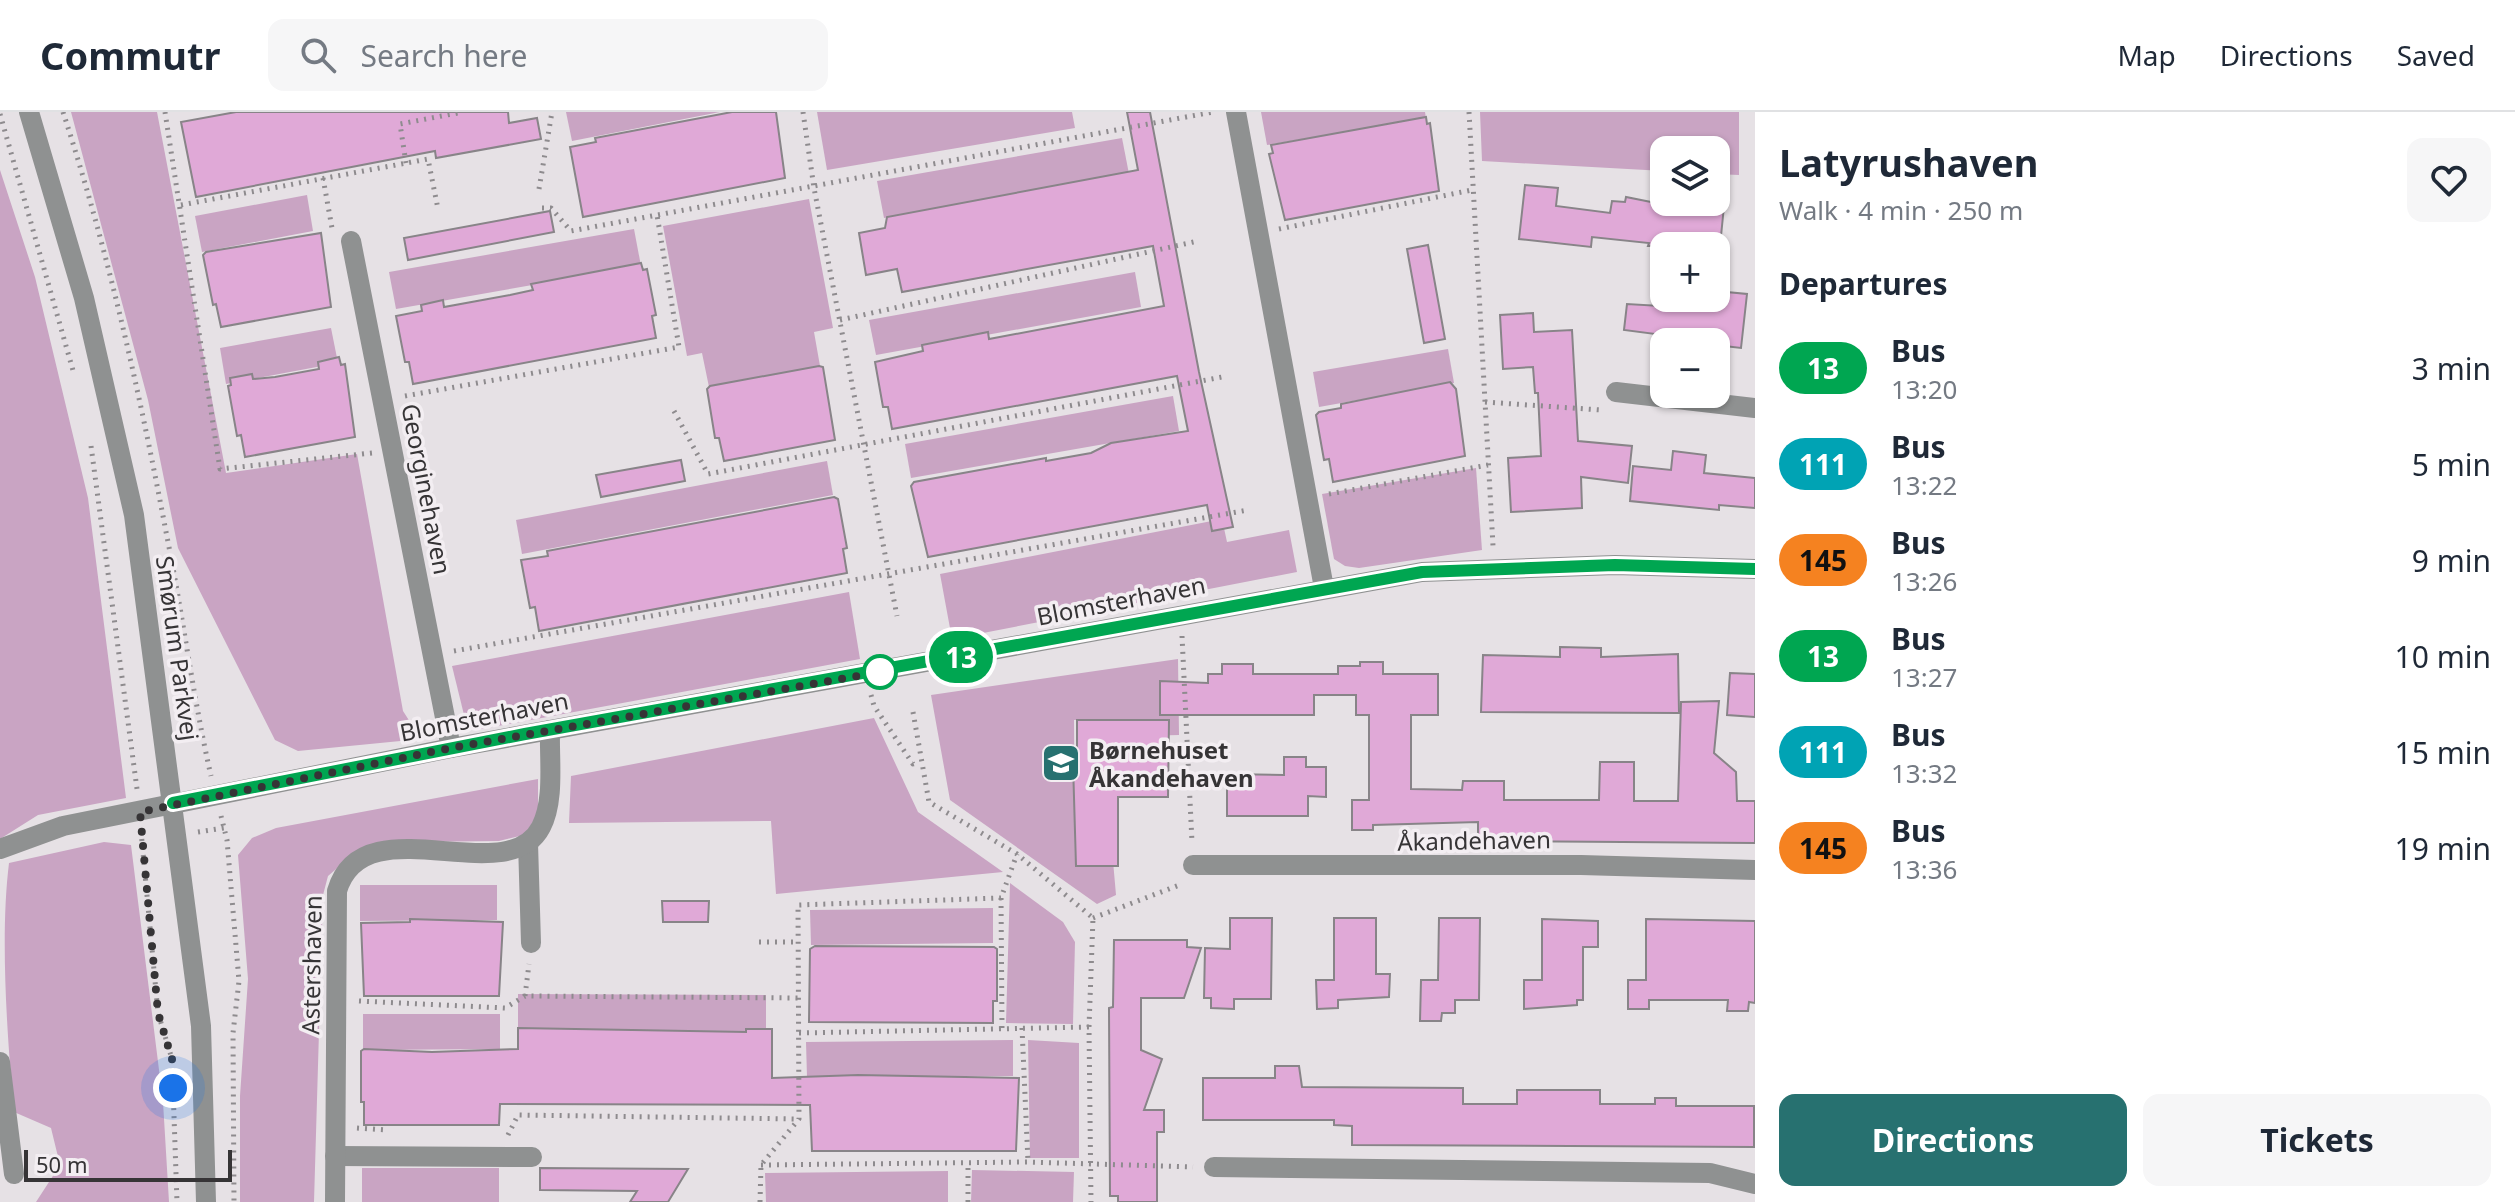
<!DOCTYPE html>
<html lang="en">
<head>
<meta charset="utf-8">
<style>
	:root { --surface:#fff; --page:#f6f6f7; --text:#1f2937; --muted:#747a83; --line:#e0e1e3; --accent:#277170 }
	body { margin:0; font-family:"Noto Sans",sans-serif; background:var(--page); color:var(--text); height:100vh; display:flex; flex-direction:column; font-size:30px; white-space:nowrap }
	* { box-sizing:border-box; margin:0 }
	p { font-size:26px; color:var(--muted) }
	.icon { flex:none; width:44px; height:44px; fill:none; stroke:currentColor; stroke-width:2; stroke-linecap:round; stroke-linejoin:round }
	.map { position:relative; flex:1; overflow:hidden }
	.drawer { display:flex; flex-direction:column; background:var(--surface); width:760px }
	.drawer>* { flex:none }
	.badge { padding:0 16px; border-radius:26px; font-size:28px; line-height:52px }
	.controls { position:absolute; left:1650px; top:24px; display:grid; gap:16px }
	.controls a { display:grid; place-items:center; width:80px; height:80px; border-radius:16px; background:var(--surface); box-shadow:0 2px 6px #0004; font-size:40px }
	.scale { position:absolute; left:24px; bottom:20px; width:208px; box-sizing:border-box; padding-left:8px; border:4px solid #363436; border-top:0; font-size:22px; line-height:28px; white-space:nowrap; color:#363436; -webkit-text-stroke:6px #f3eef2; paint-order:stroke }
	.you { position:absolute; width:40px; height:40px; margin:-20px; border:6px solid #fff; border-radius:50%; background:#1a73e8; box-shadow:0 0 0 12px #1a73e833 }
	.map>.badge { position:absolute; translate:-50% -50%; box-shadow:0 0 0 4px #fff }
	h2 { padding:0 24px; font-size:30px; line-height:72px }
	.round { display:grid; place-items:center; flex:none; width:84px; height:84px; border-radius:16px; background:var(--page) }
	.head { display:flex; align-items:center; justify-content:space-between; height:136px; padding:0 24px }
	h1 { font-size:38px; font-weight:700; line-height:60px }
	.primary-button { display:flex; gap:16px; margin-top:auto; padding:16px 24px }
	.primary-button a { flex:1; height:92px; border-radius:16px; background:var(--accent); color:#fff; font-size:32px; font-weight:700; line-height:92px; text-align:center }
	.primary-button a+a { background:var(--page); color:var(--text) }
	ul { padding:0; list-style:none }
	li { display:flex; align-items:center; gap:24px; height:96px; padding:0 24px }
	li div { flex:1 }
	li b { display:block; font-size:30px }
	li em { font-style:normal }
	li .badge { min-width:88px; font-weight:700; text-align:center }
	header { display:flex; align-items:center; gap:48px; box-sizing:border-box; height:112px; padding:0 40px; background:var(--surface); border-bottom:2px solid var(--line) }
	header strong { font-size:38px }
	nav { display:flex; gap:44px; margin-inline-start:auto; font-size:28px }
	.search { width:560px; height:72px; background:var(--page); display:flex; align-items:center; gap:20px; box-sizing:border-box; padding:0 28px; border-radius:16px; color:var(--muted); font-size:30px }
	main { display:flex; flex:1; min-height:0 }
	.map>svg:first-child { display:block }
	.green { fill:#c9a4c3 }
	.building { fill:#e0a9d7; stroke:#888488; stroke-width:2 }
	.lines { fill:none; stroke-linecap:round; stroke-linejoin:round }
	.path { stroke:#8e8b8e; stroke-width:5; stroke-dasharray:2 6; stroke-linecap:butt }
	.minor { stroke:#8f9191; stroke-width:20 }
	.line-casing { stroke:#fff; stroke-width:18 }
	.line { stroke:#00a651; stroke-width:12 }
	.walk { stroke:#363436; stroke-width:8; stroke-dasharray:0 14.4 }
	.stop-dot { fill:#fff; stroke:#00a651; stroke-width:4 }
	.labels { text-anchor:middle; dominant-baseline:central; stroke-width:7; stroke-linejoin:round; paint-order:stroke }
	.street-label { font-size:24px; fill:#363436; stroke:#f3eef2 }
	.poi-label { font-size:24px; font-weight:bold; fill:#363436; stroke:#f3eef2; text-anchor:start }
</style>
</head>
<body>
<header>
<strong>Commutr</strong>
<div class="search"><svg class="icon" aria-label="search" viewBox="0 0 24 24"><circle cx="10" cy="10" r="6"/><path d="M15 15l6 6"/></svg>Search here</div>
<nav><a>Map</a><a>Directions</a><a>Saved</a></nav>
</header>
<main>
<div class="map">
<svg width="1755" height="1090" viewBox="0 0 1755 1090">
	<rect width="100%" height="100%" fill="#e6e1e5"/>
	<g class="green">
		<polygon points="71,0 157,0 226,361 357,342 403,599 421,627 298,639 275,628 178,436 148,288"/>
		<polygon points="566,0 720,0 572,29"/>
		<polygon points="817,0 1072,0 1075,16 827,58"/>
		<polygon points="1261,0 1425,0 1426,6 1267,33"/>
		<polygon points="1480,0 1739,0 1739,63 1716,62 1716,38 1664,38 1664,59 1482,49"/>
		<polygon points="1122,26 1129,62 884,106 877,69"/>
		<polygon points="0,58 35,165 88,386 126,686 38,703 0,727"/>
		<polygon points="307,83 313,119 202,140 195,104"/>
		<polygon points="809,87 833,216 814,220 820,254 709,275 702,241 687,244 663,114"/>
		<polygon points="634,117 641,154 396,197 389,160"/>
		<polygon points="1135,160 1141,195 876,243 869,208"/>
		<polygon points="331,216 338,251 226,272 220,236"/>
		<polygon points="1448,237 1454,271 1319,295 1313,260"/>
		<polygon points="1173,284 1179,319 911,366 905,332"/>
		<polygon points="827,349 833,383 522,442 516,408"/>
		<polygon points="1476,356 1482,438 1359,456 1345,454 1334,447 1322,382"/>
		<polygon points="1222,407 1227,430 1289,418 1297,460 952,527 940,462"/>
		<polygon points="849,480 860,547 482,617 467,615 452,554"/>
		<polygon points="1178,547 1179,623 1141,624 1116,639 1116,607 1074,608 1075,749 1113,749 1116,783 1097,792 950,688 931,583"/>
		<polygon points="874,606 918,700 1003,760 776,782 771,709 569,711 571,664"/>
		<polygon points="538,667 538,703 524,723 499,729 411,730 356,740 328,764 323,783 314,1090 240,1090 240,984 248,867 238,743 252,726 276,716"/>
		<path d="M104 730 131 733 163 990 169 1090H36L60 1053 51 1016 14 1000C7 923 0 824 9 751Z"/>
		<polygon points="1010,771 1063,810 1075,830 1073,912 1006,911"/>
		<polygon points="360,773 497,773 497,808 360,809"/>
		<polygon points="993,796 993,831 811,833 810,798"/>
		<polygon points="518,882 766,883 766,920 518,919"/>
		<polygon points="363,902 500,902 500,937 363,938"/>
		<polygon points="1013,928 1013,964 807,965 806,930"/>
		<polygon points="1028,928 1079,931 1079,1046 1030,1046"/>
		<rect x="362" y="1056" width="137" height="34"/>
		<polygon points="972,1058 1074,1060 1073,1090 971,1090"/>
		<polygon points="948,1059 948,1090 766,1090 765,1061"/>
	</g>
	<g class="building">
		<polygon points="236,0 508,0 509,11 537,6 541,27 436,46 435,39 196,85 181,10"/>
		<polygon points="732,0 776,0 785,66 583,105 570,35 596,30 595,26"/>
		<polygon points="1127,0 1150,0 1199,260 1233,415 1212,419 1207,393 928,445 911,374 914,370 1046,346 1046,349 1091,341 1111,331 1188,319 1177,264 892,317 888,295 883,295 875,250 923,239 922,233 988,220 989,227 1164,194 1153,134 902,180 897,157 866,163 859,121 885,116 887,105 1138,58"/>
		<polygon points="1426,5 1427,12 1430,11 1439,79 1285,108 1269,42 1273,41 1271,33"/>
		<polygon points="1525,73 1558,76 1556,94 1610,101 1612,89 1625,90 1626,85 1651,90 1724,94 1720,134 1648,134 1649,131 1592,125 1591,135 1519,127"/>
		<polygon points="550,99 554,120 408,148 404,126"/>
		<polygon points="321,121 331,195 221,215 216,192 213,193 203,143 206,140"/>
		<polygon points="1428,133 1445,227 1424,231 1407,137"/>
		<polygon points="641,151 643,158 647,157 656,203 652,204 656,226 413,272 409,250 405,250 396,204 422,199 421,193 443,188 444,195 510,183 533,178 531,172"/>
		<polygon points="1716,179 1747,182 1741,236 1716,233 1716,230 1670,228 1671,224 1624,218 1627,192 1712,197"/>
		<polygon points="1533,201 1534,220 1572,218 1578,329 1632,334 1628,371 1581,365 1582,396 1511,400 1508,346 1541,344 1538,281 1535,281 1533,255 1503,257 1500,203"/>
		<polygon points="339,245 341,253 345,252 355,325 245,345 241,323 237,324 228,274 231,273 230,266 252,262 253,267 275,265 319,257 318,250"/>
		<polygon points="819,254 823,255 835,328 724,349 719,326 715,326 707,277 710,274"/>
		<polygon points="1450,270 1456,277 1465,344 1333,370 1329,347 1324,348 1316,303 1319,300 1341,296 1341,292"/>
		<polygon points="1673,339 1706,343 1704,361 1755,366 1755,396 1719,393 1719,398 1630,389 1633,354 1671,358"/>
		<polygon points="681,348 685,369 601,385 596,363"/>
		<polygon points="834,385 838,387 847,436 843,437 847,461 539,519 535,495 530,496 521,448 548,444 547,439"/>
		<polygon points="1560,535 1601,536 1601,545 1678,542 1679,601 1481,600 1483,543 1560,545"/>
		<polygon points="1360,550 1383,550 1383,562 1438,562 1438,603 1411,603 1411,677 1462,678 1463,669 1504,669 1504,688 1599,688 1600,650 1634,650 1634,689 1678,689 1681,590 1719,589 1714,641 1736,660 1737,689 1755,689 1755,731 1478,729 1478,710 1373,713 1373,718 1352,718 1352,688 1369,688 1369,603 1356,603 1356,583 1314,583 1314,603 1160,603 1160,569 1208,571 1208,562 1222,562 1222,552 1253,552 1253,562 1338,562 1338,554 1360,554"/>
		<polygon points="1730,561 1755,562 1755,605 1727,603"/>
		<polygon points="1077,608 1169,608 1168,685 1118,685 1118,754 1076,754 1073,651 1077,651"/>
		<polygon points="1284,645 1306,645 1306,655 1326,655 1326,685 1308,684 1308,704 1227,704 1227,662 1284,663"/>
		<polygon points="662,789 709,789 708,810 663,810"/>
		<polygon points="1230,806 1272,806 1271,887 1234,887 1234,897 1211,896 1211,886 1204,886 1205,836 1230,837"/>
		<polygon points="1334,806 1376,806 1376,862 1390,862 1389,885 1338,888 1338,896 1317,897 1316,868 1334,868"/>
		<polygon points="1439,806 1480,806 1479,888 1455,888 1455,901 1442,901 1441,909 1420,909 1421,868 1438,868"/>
		<polygon points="410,807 503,810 499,884 364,884 361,811 410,810"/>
		<polygon points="1542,807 1598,809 1598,835 1583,835 1583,888 1577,888 1577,893 1524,897 1524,868 1542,868"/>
		<polygon points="1646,807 1755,809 1755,891 1749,890 1748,899 1727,899 1728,888 1649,888 1649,897 1628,897 1628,868 1646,868"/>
		<polygon points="1114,828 1187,828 1187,835 1201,836 1184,886 1141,886 1141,938 1162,947 1144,998 1164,998 1164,1020 1157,1020 1157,1090 1118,1090 1118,1084 1110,1084 1109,896 1113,895"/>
		<polygon points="815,834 994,835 997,837 997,889 993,889 993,911 809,910 810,837"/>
		<polygon points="518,916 746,920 746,917 772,917 772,966 858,963 1019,966 1016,1039 812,1039 810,993 500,992 499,1013 364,1013 364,990 361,990 361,939 364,937 432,940 518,937"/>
		<polygon points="1275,954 1299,954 1302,975 1463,976 1463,992 1517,992 1517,978 1600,978 1600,992 1655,992 1655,986 1676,986 1676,994 1754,994 1754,1035 1352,1033 1352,1014 1334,1013 1334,1008 1203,1008 1203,966 1275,966"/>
		<polygon points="540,1056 688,1057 668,1090 630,1090 637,1079 540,1078"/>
	</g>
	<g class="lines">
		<g class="path">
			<path d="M63 0C108 138 140 282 167 425 183 504 193 585 211 664"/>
			<polyline points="165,0 220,357 372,341"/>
			<polyline points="803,0 814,76 897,504"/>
			<polyline points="1469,0 1493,434"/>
			<polyline points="0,2 74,262"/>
			<polyline points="406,51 400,12 463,0"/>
			<polyline points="323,66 332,116"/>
			<polyline points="539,77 552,0"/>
			<polyline points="181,93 428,47 438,97"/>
			<polyline points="542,96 551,96 571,119 1213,0"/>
			<polyline points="1279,117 1472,78"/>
			<polyline points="840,208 1198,129"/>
			<polyline points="405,284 679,235 657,103"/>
			<polyline points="1485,290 1601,298"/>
			<polyline points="674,299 708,362 1222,265"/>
			<polyline points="91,334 137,677"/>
			<polyline points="1329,382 1488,353"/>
			<polyline points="1182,524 1192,730"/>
			<polyline points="454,539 1248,398"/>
			<polyline points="871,583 874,594 913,652 919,650"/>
			<polyline points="913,600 929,690 1017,742 1093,806 1089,915 1091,1090"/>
			<polyline points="221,704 227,728 239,869 233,921 234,1090"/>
			<polyline points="141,719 158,901 172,947 177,1090"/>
			<polyline points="198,720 224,716"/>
			<polyline points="1001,786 1002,916"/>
			<polyline points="1093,806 1182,772"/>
			<polyline points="759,830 798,830"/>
			<polyline points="525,884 529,852"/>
			<polyline points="359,889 505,896 525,884 799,886"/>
			<polyline points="1022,916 1028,1050"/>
			<polyline points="799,921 1089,915"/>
			<polyline points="357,1016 387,1018"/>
			<polyline points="508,1023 518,1003 798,1007"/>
			<polyline points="761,1053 1028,1050 1193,1055"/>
			<polyline points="760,1090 761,1053 799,1007 798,793 1001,786 1017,742"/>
			<polyline points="968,1090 968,1050"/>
		</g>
		<g class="minor">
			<polyline points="29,0 84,186 134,403 201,914 206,1090"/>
			<polyline points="1236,0 1324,476"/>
			<polyline points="351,129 451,636"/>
			<polyline points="1616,280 1755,296"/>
			<polyline points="528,731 531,831"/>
			<polyline points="0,737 63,714 451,636 1422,460 1615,453 1755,457"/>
			<polyline points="1193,753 1581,753 1755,758"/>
			<polyline points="0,950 14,1062"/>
			<polyline points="335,1044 532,1045"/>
			<polyline points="1214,1055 1710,1061 1755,1072"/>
			<path d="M335 1090 337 779C363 690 507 781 541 715 555 688 549 648 550 618"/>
		</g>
	</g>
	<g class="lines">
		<g class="line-casing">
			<polyline id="line" points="173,691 525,622 1422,460 1615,453 1755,457"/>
		</g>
		<use href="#line" class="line"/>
		<polyline class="walk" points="173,976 172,947 158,901 140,700 451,636 880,560"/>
	</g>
	<defs>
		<g id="school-square" transform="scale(2)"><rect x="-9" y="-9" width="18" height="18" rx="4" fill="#277170" stroke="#f3eef2"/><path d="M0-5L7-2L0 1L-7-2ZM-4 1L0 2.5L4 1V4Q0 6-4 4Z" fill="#fff"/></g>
	</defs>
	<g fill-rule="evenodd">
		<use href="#school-square" x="1061" y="651"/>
	</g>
	<circle class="stop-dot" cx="880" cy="560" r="16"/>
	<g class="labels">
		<g class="street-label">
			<text transform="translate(427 377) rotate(79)">Georginehaven</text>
			<text transform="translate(1121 488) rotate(-11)">Blomsterhaven</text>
			<text transform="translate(178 536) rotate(82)">Smørum Parkvej</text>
			<text transform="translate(484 604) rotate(-11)">Blomsterhaven</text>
			<text transform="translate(1474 728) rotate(-1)">Åkandehaven</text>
			<text transform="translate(311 853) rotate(-89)">Astershaven</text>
		</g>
		<g class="poi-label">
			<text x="1089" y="637">Børnehuset<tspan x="1089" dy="28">Åkandehaven</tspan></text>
		</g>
	</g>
</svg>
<div class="controls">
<a><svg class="icon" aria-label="layers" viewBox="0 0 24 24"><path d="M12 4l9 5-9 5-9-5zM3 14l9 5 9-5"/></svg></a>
<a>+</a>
<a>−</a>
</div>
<div class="scale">50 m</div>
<div class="you" style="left:173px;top:976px"></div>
<b class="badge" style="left:961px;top:545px;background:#00a651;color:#fff">13</b>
</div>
<section class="drawer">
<div class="head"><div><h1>Latyrushaven</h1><p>Walk · 4 min · 250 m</p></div><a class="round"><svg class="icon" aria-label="heart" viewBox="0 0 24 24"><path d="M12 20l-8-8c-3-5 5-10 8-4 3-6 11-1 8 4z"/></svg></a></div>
<h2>Departures</h2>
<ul>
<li><span class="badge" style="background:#00a651;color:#fff">13</span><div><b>Bus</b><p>13:20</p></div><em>3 min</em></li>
<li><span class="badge" style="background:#00a3b4;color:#fff">111</span><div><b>Bus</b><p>13:22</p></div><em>5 min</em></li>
<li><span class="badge" style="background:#f58220;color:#111">145</span><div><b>Bus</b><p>13:26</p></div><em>9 min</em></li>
<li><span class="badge" style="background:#00a651;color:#fff">13</span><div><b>Bus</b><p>13:27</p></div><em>10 min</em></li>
<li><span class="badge" style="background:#00a3b4;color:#fff">111</span><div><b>Bus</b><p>13:32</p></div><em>15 min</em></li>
<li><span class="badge" style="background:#f58220;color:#111">145</span><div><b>Bus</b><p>13:36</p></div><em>19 min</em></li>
</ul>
<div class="primary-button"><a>Directions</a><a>Tickets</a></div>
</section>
</main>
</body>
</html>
